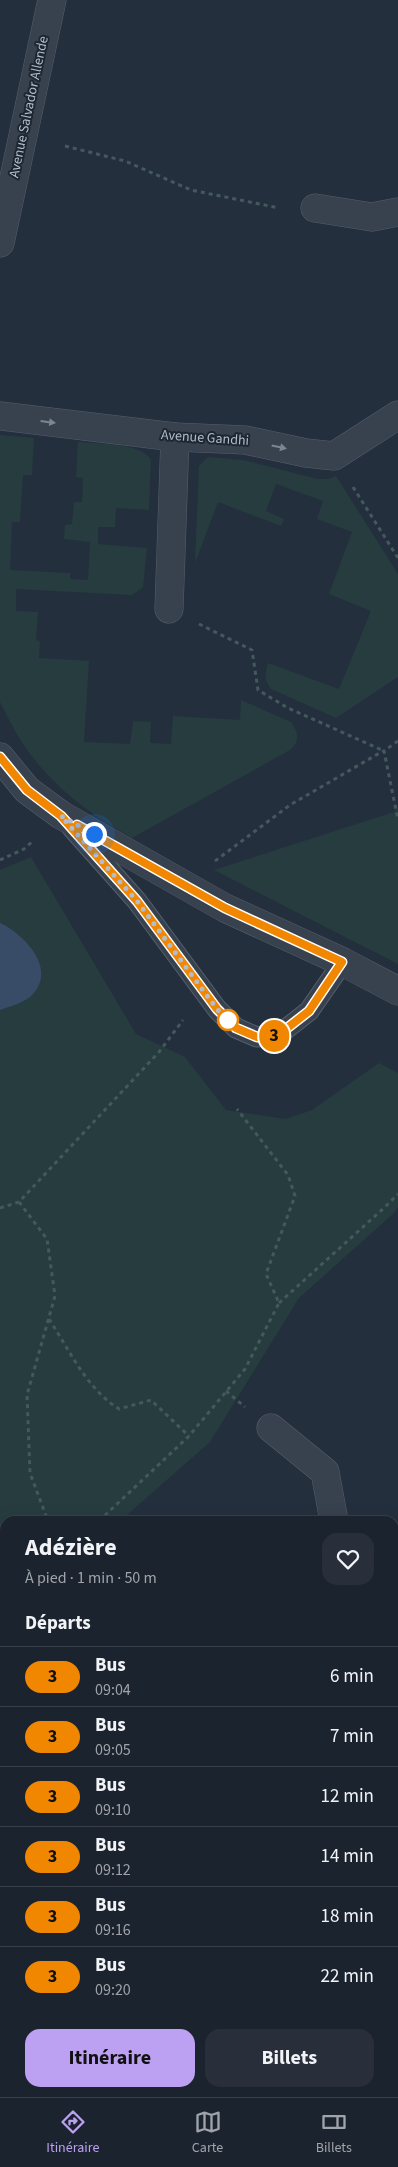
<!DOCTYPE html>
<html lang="fr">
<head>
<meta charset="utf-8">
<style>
	:root { --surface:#1b232e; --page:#282f3a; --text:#f1f3f6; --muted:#a0a4aa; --line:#39404a; --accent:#bca0f2 }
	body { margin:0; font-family:"Source Sans 3",sans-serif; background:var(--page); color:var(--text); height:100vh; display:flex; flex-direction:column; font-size:19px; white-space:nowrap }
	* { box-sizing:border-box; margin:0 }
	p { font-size:16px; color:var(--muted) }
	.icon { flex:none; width:28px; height:28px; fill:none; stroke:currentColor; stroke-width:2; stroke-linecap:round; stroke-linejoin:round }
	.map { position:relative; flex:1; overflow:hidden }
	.details { position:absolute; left:0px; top:1516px; width:399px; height:581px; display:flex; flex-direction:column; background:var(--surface); border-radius:15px 15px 0 0; box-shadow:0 5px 20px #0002,0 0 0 1px var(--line) }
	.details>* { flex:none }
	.badge { padding:0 10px; border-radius:16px; font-size:18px; line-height:32px }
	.you { position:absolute; width:25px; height:25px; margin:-12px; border:4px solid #fff; border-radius:50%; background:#1a73e8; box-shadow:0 0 0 8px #1a73e833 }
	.map>.badge { position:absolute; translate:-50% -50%; box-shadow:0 0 0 2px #fff }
	h2 { padding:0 25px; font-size:19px; line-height:45px }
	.round { display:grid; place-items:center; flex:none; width:52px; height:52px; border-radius:15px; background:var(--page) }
	.overview { display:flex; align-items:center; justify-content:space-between; height:85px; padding:0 25px }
	h1 { font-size:24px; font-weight:700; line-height:38px }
	.action { display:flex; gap:10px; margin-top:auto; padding:10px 25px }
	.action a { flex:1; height:58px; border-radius:15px; background:var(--accent); color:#111; font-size:20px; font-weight:700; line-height:58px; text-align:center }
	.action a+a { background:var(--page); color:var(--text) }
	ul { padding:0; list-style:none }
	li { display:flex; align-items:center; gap:15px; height:60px; padding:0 25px; border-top:1px solid var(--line) }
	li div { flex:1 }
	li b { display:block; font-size:19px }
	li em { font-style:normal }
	li .badge { min-width:55px; font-weight:700; text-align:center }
	.tab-bar { display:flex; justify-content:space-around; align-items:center; height:70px; border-top:1px solid var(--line); background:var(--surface); font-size:14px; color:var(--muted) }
	.tab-bar a { display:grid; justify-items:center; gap:2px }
	.tab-bar .selected { color:var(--accent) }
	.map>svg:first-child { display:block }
	.green { fill:#263c3f }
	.water { fill:#394c67 }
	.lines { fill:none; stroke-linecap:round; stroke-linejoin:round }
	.lane-casing { stroke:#565f6c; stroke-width:21 }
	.street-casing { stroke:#565f6c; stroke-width:29 }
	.path { stroke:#44595c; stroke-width:3; stroke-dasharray:4 4; stroke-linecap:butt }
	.lane { stroke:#38414e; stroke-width:19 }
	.street { stroke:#38414e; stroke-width:28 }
	.oneway { fill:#7c8592 }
	.line-casing { stroke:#fff; stroke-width:11 }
	.line { stroke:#f18700; stroke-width:8 }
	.walk { stroke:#b4bcc9; stroke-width:5; stroke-dasharray:0 9 }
	.stop-dot { fill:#fff; stroke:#f18700; stroke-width:2.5 }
	.labels { text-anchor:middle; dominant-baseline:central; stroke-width:4; stroke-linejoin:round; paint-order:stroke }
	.street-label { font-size:14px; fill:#b4bcc9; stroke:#1d2633 }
</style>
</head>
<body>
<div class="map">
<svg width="398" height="2097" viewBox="0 0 398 2097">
	<rect width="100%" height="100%" fill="#242f3e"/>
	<g class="green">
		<path d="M0 435 34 438 32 475H23L20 522H12L10 570 70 573V579L88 580 90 542 64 539 65 525 72 524 74 502H82L83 478 76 477 78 442C100 444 137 442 151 459L149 510 116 508 115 527H98V544L147 548 143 587 132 595 16 589V611L38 612 36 640 40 641 39 658 89 661 84 742 130 744 133 721 151 722 150 743 171 744 173 716 240 720 241 700 291 722C299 733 300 741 290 750L132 838C88 814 44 780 18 736 11 725 6 713 0 702Z"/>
		<path d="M208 457 243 460 318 479H328L336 476 398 574V677L336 718 271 689C264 679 265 674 268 663L339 689 371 611 329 594 352 532 317 519 323 501 276 484 266 511 284 519 281 526 218 502 195 563 199 466Z"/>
		<polygon points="398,806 398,964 214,870 394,812"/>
		<polygon points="31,857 136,1034 185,1057 226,1110 286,1119 312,1110 379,1063 398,1073 398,1207 394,1213 299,1298 210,1442 120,1521 5,1521 5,1623 0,1613 0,870"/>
	</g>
	<path class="water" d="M0 923C24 934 59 970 31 996 23 1003 11 1006 0 1010Z"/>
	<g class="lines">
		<g class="lane-casing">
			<polyline id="lane" points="72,828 137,901 217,1009 236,1028 257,1037 277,1036 309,1011 343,962"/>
		</g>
		<g class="street-casing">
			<g id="street">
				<polyline points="315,208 372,217 398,212"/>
				<polyline points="0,243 52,0"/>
				<polyline points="0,416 175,437 245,440 306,453 334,456 398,415"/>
				<polyline points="169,609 175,437"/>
				<polyline points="0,757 27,790 61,815 225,908 343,962 398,991"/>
				<polyline points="271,1428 325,1472 334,1521"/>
				<polyline points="394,1659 398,1659"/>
				<polyline points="394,1959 398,1965"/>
				<polyline points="0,2039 5,2038"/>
				<polyline points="45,2097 51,2092"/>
			</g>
		</g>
		<g class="path">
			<polyline points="65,146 125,161 191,190 279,208"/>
			<polyline points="353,487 398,558"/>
			<polyline points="199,624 252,650 258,690 288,708 384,751"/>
			<polyline points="398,741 384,751 398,820"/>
			<polyline points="0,860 24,849 34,840"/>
			<polyline points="215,861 290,805 383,751"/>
			<polyline points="19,1202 47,1239 55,1296 27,1395 30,1473 48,1521"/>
			<polyline points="0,1208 19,1202 159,1052 183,1020"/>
			<polyline points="279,1303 385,1207 398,1194"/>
			<path d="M49 1319C70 1351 86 1388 119 1409L151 1400 189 1436"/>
			<polyline points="226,1391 245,1407"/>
			<polyline points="99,1521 189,1436 245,1369 279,1303 266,1274 295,1196 288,1175 237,1109"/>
			<polyline points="0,1617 5,1612"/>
			<polyline points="394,2087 398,2084"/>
			<polyline points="381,2097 387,2092"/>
		</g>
		<use href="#lane" class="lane"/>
		<use href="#street" class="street"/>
	</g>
	<defs><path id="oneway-solid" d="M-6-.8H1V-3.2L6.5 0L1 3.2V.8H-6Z" transform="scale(1.25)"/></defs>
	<g class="oneway">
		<use href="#oneway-solid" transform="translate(48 422) rotate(7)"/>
		<use href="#oneway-solid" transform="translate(279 447) rotate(12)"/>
	</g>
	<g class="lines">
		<g class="line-casing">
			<polyline id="line" points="0,757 27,790 61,816 137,901 217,1009 236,1028 257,1037 277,1036 309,1011 342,962 225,908 77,825"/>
		</g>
		<use href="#line" class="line"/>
		<polyline class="walk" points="94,834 61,816 137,901 217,1009 228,1020"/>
	</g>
	<circle class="stop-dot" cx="228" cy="1020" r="10"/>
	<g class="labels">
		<g class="street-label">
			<text transform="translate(29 107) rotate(-78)">Avenue Salvador Allende</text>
			<text transform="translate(205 438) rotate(4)">Avenue Gandhi</text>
		</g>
	</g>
</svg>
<div class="you" style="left:94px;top:834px"></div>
<b class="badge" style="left:274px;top:1036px;background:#f18700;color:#111">3</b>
<section class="details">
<div class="overview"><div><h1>Adézière</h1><p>À pied · 1 min · 50 m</p></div><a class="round"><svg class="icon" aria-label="heart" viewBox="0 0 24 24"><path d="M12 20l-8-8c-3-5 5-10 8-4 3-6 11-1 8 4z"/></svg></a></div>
<h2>Départs</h2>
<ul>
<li><span class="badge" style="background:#f18700;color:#111">3</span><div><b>Bus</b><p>09:04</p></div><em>6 min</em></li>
<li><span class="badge" style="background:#f18700;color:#111">3</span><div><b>Bus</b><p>09:05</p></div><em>7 min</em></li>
<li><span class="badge" style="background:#f18700;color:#111">3</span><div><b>Bus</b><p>09:10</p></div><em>12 min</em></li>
<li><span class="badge" style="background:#f18700;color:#111">3</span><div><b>Bus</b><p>09:12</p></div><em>14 min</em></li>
<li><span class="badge" style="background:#f18700;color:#111">3</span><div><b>Bus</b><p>09:16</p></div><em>18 min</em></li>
<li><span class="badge" style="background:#f18700;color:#111">3</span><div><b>Bus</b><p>09:20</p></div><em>22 min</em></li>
</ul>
<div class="action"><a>Itinéraire</a><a>Billets</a></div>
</section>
</div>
<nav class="tab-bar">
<a class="selected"><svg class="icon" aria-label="directions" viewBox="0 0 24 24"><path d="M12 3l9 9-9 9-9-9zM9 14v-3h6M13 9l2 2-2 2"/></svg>Itinéraire</a>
<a><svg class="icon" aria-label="map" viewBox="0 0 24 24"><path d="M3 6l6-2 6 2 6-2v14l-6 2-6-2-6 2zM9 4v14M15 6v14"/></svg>Carte</a>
<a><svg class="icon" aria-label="tickets" viewBox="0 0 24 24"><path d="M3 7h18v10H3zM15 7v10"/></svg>Billets</a>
</nav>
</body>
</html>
